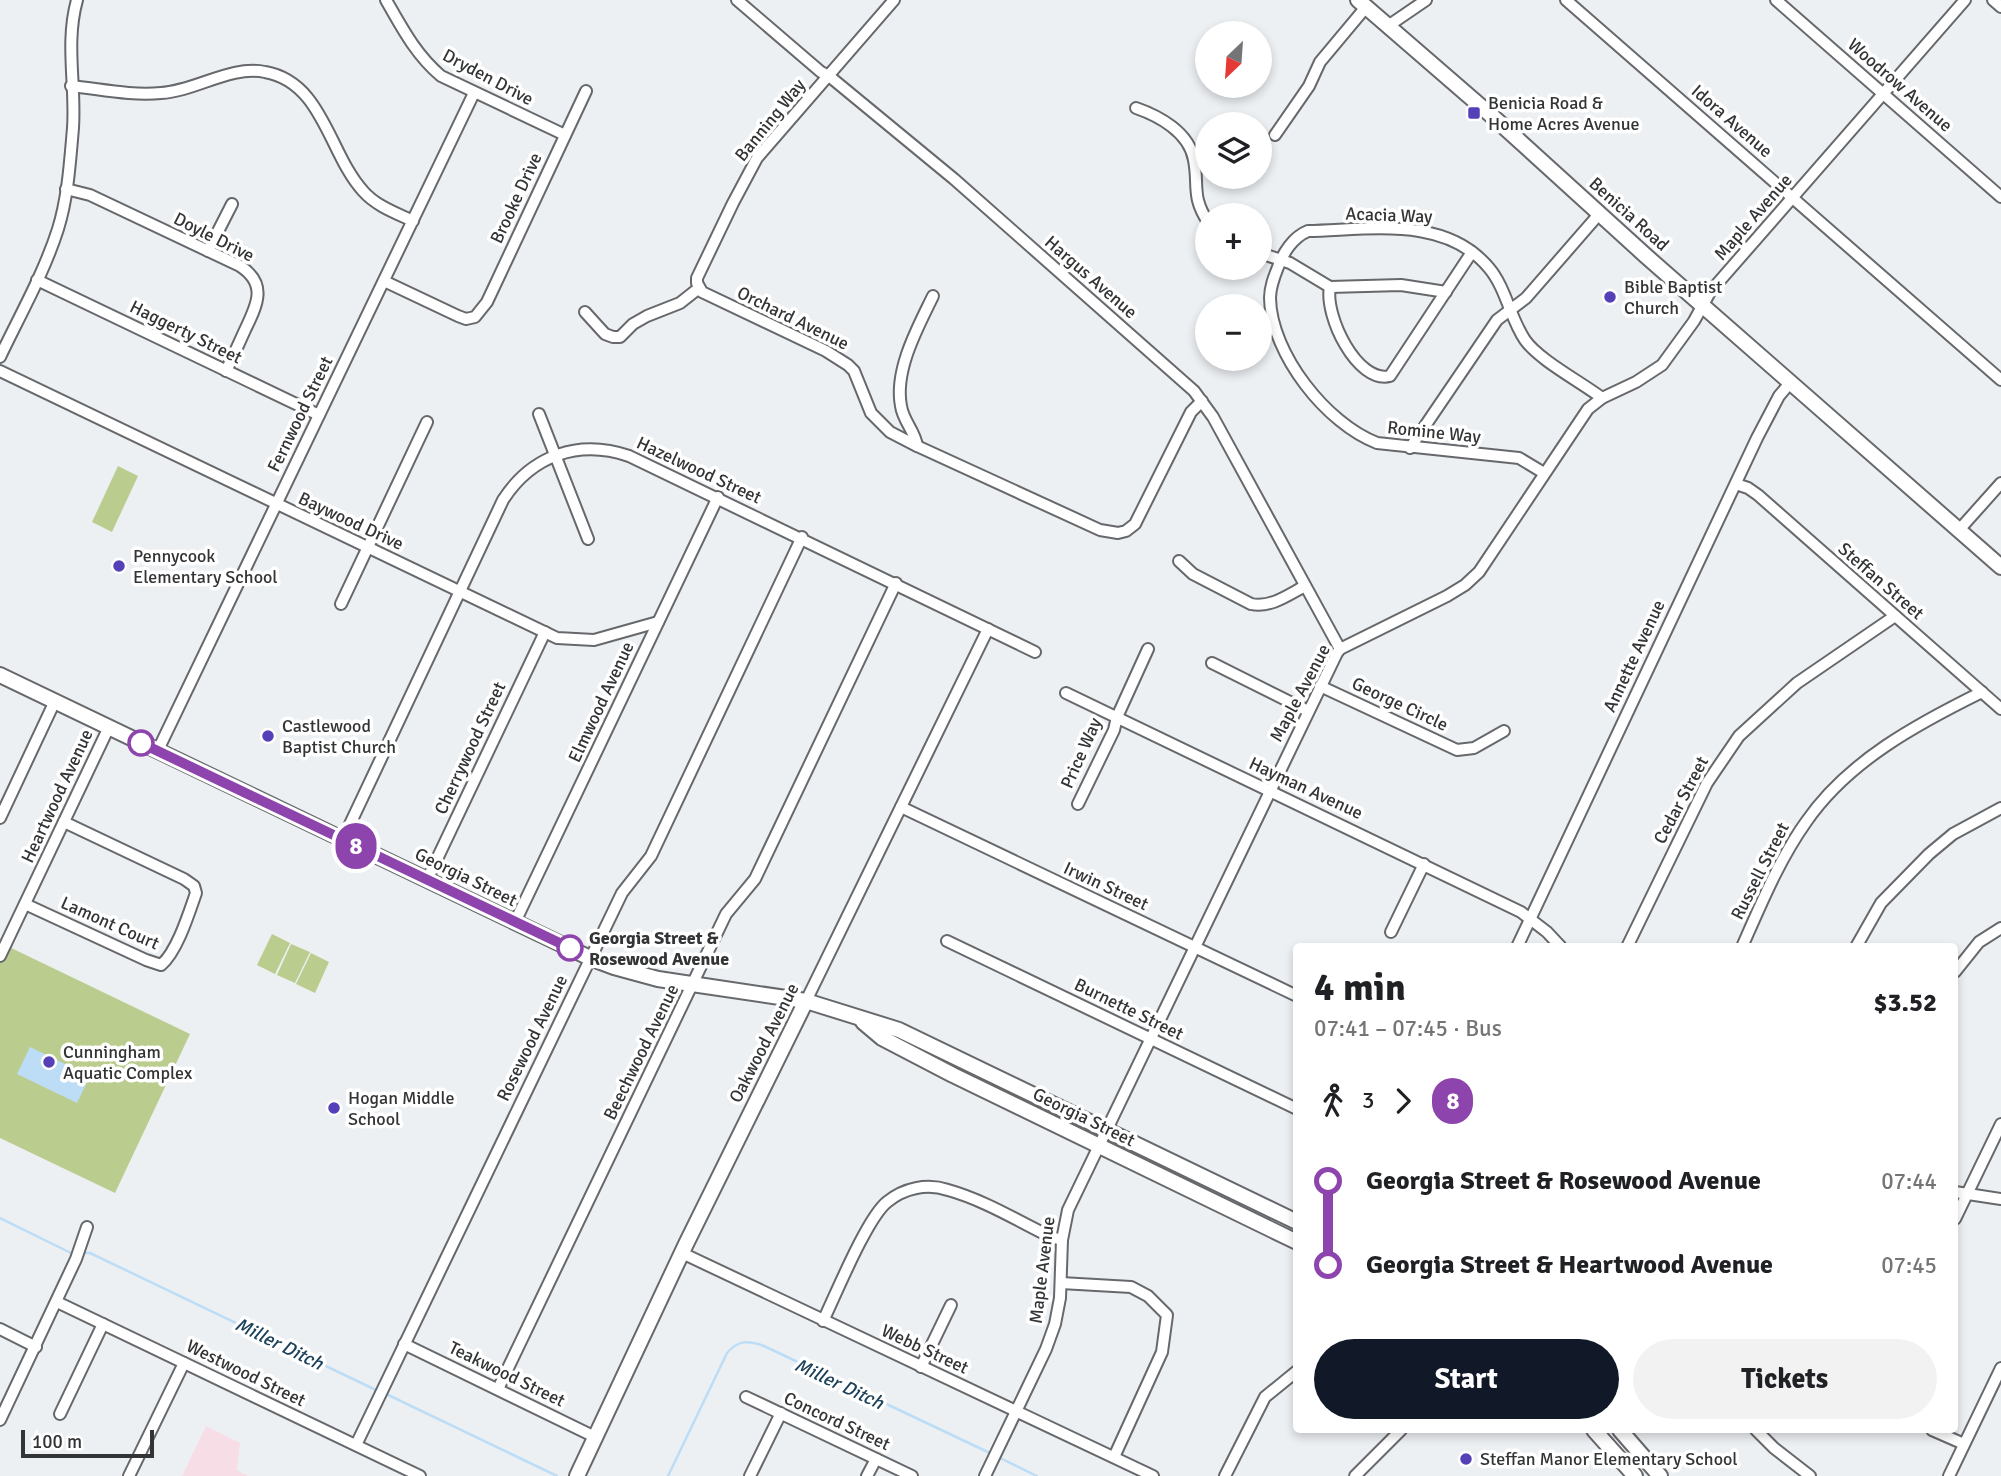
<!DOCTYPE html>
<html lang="en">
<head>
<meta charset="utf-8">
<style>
	:root { --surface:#fff; --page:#f2f2f2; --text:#202124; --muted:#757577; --accent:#111827 }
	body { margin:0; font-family:Signika,sans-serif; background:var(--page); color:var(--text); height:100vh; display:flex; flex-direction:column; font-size:26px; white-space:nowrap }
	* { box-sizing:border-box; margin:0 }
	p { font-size:23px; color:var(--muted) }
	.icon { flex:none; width:38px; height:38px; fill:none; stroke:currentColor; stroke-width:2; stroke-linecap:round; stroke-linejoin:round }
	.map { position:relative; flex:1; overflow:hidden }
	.side { position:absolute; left:1293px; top:943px; width:665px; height:490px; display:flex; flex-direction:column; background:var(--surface); border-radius:7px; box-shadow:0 4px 10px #0003 }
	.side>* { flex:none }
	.badge { padding:0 14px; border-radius:23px; font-size:24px; line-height:46px }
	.needle { width:46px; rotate:205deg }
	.tools { position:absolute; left:1195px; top:21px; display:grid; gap:14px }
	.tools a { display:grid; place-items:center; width:77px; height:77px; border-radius:50%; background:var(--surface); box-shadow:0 4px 10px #0003; font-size:35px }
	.scale { position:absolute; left:21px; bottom:18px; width:133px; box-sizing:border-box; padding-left:7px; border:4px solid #333436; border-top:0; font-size:19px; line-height:24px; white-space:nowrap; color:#333436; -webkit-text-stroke:5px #fff; paint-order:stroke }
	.map>.badge { position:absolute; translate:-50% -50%; box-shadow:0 0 0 4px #fff }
	.legs { display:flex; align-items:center; gap:10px; height:77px; padding:0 21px; font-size:23px }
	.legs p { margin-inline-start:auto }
	.head { display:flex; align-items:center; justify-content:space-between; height:119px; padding:0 21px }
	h1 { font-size:38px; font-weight:700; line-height:52px }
	.button { display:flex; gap:14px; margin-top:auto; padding:14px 21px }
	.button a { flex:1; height:80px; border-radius:42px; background:var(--accent); color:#fff; font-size:28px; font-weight:700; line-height:80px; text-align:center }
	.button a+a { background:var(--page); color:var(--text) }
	ul { padding:0 21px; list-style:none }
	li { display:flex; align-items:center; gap:24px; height:84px; font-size:26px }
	li i { display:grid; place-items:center; width:10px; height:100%; margin:0 9px; background:currentColor }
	li i::after { content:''; width:18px; height:18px; margin:-9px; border:5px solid; border-radius:50%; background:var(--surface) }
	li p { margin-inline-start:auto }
	li:first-child i { background:linear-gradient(#0000 50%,currentColor 0) }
	li:last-child i { background:linear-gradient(currentColor 50%,#0000 0) }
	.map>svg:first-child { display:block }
	.commercial { fill:#f7dee6 }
	.green { fill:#bbcd8e }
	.water { fill:#bcddf5 }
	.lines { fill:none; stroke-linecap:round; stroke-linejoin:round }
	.stream { stroke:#bcddf5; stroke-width:2.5 }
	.minor-casing { stroke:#66686b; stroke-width:14 }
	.major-casing { stroke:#66686b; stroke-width:18 }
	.minor { stroke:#fff; stroke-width:10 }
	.major { stroke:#fff; stroke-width:14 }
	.line-1-casing { stroke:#fff; stroke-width:16 }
	.line-1 { stroke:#8e44ad; stroke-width:10 }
	.poi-dot { fill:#5640b8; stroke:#fff; stroke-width:2.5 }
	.stop-1-dot { fill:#fff; stroke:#8e44ad; stroke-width:3.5 }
	.labels { text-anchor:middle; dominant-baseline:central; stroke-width:7; stroke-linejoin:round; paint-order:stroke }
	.street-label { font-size:18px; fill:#333436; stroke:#fff }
	.poi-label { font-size:18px; fill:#333436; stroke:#fff; text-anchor:start }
	.stop-label { font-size:18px; font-weight:bold; fill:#333436; stroke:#fff; text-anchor:start }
	.water-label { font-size:19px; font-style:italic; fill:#1c415a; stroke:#fff }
</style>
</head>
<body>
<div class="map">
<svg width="2001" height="1476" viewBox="0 0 2001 1476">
	<rect width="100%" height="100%" fill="#edf0f3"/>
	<polygon class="commercial" points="206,1426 240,1443 237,1470 248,1476 182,1476"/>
	<g class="green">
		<polygon points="118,466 138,476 112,532 92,522"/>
		<polygon points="272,934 290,943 275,974 257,965"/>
		<polygon points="291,944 310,952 295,983 277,975"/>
		<polygon points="5,945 190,1034 115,1193 0,1138 0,956"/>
		<polygon points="311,953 329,962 315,993 296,984"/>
	</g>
	<polygon class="water" points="30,1047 90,1076 77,1103 17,1074"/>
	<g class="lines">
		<g class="stream">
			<polyline points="0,1218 71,1253 76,1253"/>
			<polyline points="83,1253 90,1253 378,1391"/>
			<polyline points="384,1393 557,1476"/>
			<polyline points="998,1457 1037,1476"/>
			<path d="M668 1476 727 1353C738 1340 749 1340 764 1346L992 1454"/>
		</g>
		<g class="minor-casing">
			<g id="minor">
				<path d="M386 0C402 28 416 55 441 76L565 135"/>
				<polyline points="737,0 821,72 829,76 954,179 1194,391 1213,417 1340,649"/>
				<polyline points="894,0 757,158 733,203 697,278 697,283 702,292 826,351 848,365 854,371 871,413 890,432 917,446 1100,530 1118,533 1126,531 1135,524 1191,412 1202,401"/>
				<polyline points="1566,0 2001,380"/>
				<polyline points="1776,0 2001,197"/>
				<polyline points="1993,0 2001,7"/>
				<polyline points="1388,26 1426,0"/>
				<path d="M71 86C100 89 132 96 161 93 196 91 230 65 265 72 323 82 329 154 363 191 376 206 396 213 413 221"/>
				<path d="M1136 108C1159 116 1189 132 1194 160 1199 186 1191 196 1208 222"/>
				<polyline points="1275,135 1309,86 1320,62 1366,7"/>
				<path d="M66 189 90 195 240 266C268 284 257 305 245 330 239 343 233 357 226 371"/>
				<polyline points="208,251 232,204"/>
				<polyline points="1260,253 1290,263 1330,287 1401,285 1446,292"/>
				<polyline points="37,280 319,415"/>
				<polyline points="384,281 458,316 466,319 475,317 487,302 586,91"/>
				<path d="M1330 287C1324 315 1357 384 1390 376L1472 252"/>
				<polyline points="585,312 605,334 613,337 620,337 633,324 647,316 680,303 699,288"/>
				<path d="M0 357C20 315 44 273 58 229 68 197 70 162 73 128 76 85 65 43 77 0"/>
				<polyline points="0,371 557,638 594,640 658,622"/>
				<polyline points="539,414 588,539"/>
				<path d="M917 446C915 431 903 421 901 406 894 370 918 327 933 296"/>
				<polyline points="1410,448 1497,320 1526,298 1600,213"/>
				<path d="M1544 473 1519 458 1377 443C1327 424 1271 354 1270 298 1270 287 1274 277 1278 267 1283 253 1293 237 1308 231 1369 230 1445 215 1489 268 1506 288 1510 318 1525 340 1539 360 1581 382 1602 398"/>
				<polyline points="1736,484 1748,488 1758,495 2001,709"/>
				<polyline points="1959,530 2001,483"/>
				<path d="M1179 561 1193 574 1251 604C1271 608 1288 595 1305 586"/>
				<polyline points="341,604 427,422"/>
				<polyline points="1212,663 1308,711"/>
				<polyline points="1320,686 1457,750 1474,748 1504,731"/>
				<polyline points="1066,693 1521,912 1547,932 1561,947"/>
				<polyline points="158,750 474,93"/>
				<polyline points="1078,804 1114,730 1117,717 1148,649"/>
				<polyline points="901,807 1297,996"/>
				<polyline points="0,818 55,701"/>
				<path d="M343 839 503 500C532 455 579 439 629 456L1035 652"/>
				<polyline points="427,880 545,632"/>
				<path d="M25 904 146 960 161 965C177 952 189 913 196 893L194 886 184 879 64 822"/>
				<polyline points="515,922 718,497"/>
				<polyline points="1391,932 1424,864"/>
				<polyline points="947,941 1297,1109"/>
				<polyline points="1517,947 1757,438 1779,396 1790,383"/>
				<polyline points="1627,947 1707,783 1739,736 1797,683 1895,616"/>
				<path d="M1742 947C1761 904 1779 860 1806 822 1848 761 1917 724 1982 692"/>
				<polyline points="1856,947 1881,903 1929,854 1953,834 2001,808"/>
				<polyline points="0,956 109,727"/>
				<polyline points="1955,972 1979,942 2001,928"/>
				<polyline points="806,1001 988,629"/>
				<polyline points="1955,1192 2001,1199"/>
				<polyline points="1955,1219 2001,1124"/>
				<polyline points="682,1253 1153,1476"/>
				<polyline points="1061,1283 1131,1287 1148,1296 1167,1315 1162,1352 1114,1457"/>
				<polyline points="57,1302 420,1476"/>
				<path d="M823 1321C836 1294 867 1218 887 1202 904 1188 927 1183 948 1190 984 1200 1018 1221 1051 1237L1062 1240"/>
				<polyline points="0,1329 36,1347"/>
				<polyline points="404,1344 595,1437"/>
				<polyline points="921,1367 951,1305"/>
				<polyline points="498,1389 726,914 755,879 896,583"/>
				<polyline points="746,1397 912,1476"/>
				<polyline points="60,1414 103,1324"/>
				<polyline points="0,1420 76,1259 87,1227"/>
				<polyline points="1756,1430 1774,1448 1810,1476"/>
				<polyline points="1932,1430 1964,1444"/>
				<polyline points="356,1445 622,893 651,856 802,537"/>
				<polyline points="129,1476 184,1363"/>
				<polyline points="750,1476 781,1413"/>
				<polyline points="867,1476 876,1459"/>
				<polyline points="985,1476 1046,1349 1055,1324 1060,1298 1062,1240 1068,1210 1337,653 1340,649 1447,596 1465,585 1479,572 1588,409 1602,398 1636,382 1662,365 1694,321 1710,292 1965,0"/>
				<polyline points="1225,1476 1265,1397 1297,1371"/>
				<polyline points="1355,1476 1401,1430"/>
				<polyline points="1949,1476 2001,1368"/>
			</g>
		</g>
		<g class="major-casing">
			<g id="major">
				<polyline points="1358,0 1492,116 1646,256 2001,567"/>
				<polyline points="0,675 590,958 614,967 658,979 806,1001 899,1030 1297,1222"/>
				<polyline points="863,1022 882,1038 953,1075 1297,1242"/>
				<polyline points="1594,1430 1635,1476"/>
				<polyline points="1620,1430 1660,1476"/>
				<polyline points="577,1476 686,1244 806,1001"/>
			</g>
		</g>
		<use href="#minor" class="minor"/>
		<use href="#major" class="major"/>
	</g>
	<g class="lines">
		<g class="line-1-casing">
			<polyline id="line-1" points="141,743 570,948"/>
		</g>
		<use href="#line-1" class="line-1"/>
	</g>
	<g class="poi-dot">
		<rect x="1467" y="106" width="14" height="14" rx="3.5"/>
		<circle cx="1610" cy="297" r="7"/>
		<circle cx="119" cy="566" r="7"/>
		<circle cx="268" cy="736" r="7"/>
		<circle cx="49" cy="1062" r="7"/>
		<circle cx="334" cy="1108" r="7"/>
		<circle cx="1466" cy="1459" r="7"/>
	</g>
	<g class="stop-1-dot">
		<circle cx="141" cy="743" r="12"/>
		<circle cx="570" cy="948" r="12"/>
	</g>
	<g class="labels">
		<g class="street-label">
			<text transform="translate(488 77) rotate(28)">Dryden Drive</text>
			<text transform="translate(1900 85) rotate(41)">Woodrow Avenue</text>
			<text transform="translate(770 120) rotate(-51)">Banning Way</text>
			<text transform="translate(1732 121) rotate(41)">Idora Avenue</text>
			<text transform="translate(516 198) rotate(-65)">Brooke Drive</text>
			<text transform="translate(1629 214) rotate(42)">Benicia Road</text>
			<text transform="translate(1389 215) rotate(2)">Acacia Way</text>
			<text transform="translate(1753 217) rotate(-49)">Maple Avenue</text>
			<text transform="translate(214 237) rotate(27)">Doyle Drive</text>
			<text transform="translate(1091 277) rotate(41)">Hargus Avenue</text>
			<text transform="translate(793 318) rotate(26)">Orchard Avenue</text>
			<text transform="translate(186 332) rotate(26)">Haggerty Street</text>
			<text transform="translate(300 414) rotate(-64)">Fernwood Street</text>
			<text transform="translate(1434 432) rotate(6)">Romine Way</text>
			<text transform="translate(699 470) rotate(25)">Hazelwood Street</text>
			<text transform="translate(351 521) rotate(25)">Baywood Drive</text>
			<text transform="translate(1881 581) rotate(41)">Steffan Street</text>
			<text transform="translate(1634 656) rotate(-65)">Annette Avenue</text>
			<text transform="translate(1300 693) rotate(-62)">Maple Avenue</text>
			<text transform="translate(601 702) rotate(-65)">Elmwood Avenue</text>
			<text transform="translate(1400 704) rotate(25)">George Circle</text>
			<text transform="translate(470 748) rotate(-65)">Cherrywood Street</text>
			<text transform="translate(1081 753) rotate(-66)">Price Way</text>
			<text transform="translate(1306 788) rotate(25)">Hayman Avenue</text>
			<text transform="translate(57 796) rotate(-65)">Heartwood Avenue</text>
			<text transform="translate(1681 800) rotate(-62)">Cedar Street</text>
			<text transform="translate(1760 871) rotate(-63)">Russell Street</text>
			<text transform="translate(466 877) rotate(26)">Georgia Street</text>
			<text transform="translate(1106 886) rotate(25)">Irwin Street</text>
			<text transform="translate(110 923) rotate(24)">Lamont Court</text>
			<text transform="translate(1129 1009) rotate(26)">Burnette Street</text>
			<text transform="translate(532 1038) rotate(-64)">Rosewood Avenue</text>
			<text transform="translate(764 1043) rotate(-63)">Oakwood Avenue</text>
			<text transform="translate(641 1052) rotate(-64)">Beechwood Avenue</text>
			<text transform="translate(1084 1117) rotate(26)">Georgia Street</text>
			<text transform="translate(1042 1270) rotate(-83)">Maple Avenue</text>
			<text transform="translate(925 1349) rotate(25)">Webb Street</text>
			<text transform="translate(246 1373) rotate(26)">Westwood Street</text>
			<text transform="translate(507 1374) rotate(26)">Teakwood Street</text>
			<text transform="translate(837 1421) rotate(25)">Concord Street</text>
		</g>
		<g class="poi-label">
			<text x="1488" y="103">Benicia Road &amp;<tspan x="1488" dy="21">Home Acres Avenue</tspan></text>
			<text x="1624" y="287">Bible Baptist<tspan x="1624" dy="21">Church</tspan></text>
			<text x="133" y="556">Pennycook<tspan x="133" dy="21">Elementary School</tspan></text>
			<text x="282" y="726">Castlewood<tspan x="282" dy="21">Baptist Church</tspan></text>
			<text x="63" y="1052">Cunningham<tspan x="63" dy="21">Aquatic Complex</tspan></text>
			<text x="348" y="1098">Hogan Middle<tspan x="348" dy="21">School</tspan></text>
			<text x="1480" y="1459">Steffan Manor Elementary School</text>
		</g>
		<g class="stop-label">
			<text x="589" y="938">Georgia Street &amp;<tspan x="589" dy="21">Rosewood Avenue</tspan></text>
		</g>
		<g class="water-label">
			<text transform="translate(279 1344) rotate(26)">Miller Ditch</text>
			<text transform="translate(839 1384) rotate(25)">Miller Ditch</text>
		</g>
	</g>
</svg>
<div class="tools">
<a><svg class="needle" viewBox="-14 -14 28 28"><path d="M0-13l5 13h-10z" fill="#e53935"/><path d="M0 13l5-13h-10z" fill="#757577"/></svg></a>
<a><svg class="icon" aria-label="layers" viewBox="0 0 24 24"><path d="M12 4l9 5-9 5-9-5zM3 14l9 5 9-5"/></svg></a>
<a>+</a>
<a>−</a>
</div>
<div class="scale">100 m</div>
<b class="badge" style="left:356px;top:846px;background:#8e44ad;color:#fff">8</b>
<section class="side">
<div class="head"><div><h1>4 min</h1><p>07:41 – 07:45 · Bus</p></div><b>$3.52</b></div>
<div class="legs"><svg class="icon" aria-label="walk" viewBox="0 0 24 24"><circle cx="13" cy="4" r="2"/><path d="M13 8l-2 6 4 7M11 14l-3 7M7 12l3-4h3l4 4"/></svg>3<svg class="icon" aria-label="forward" viewBox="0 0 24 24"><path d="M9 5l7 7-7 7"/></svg><b class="badge" style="background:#8e44ad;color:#fff">8</b></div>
<ul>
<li><i style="color:#8e44ad"></i><b>Georgia Street &amp; Rosewood Avenue</b><p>07:44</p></li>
<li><i style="color:#8e44ad"></i><b>Georgia Street &amp; Heartwood Avenue</b><p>07:45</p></li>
</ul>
<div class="button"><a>Start</a><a>Tickets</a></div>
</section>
</div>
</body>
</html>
